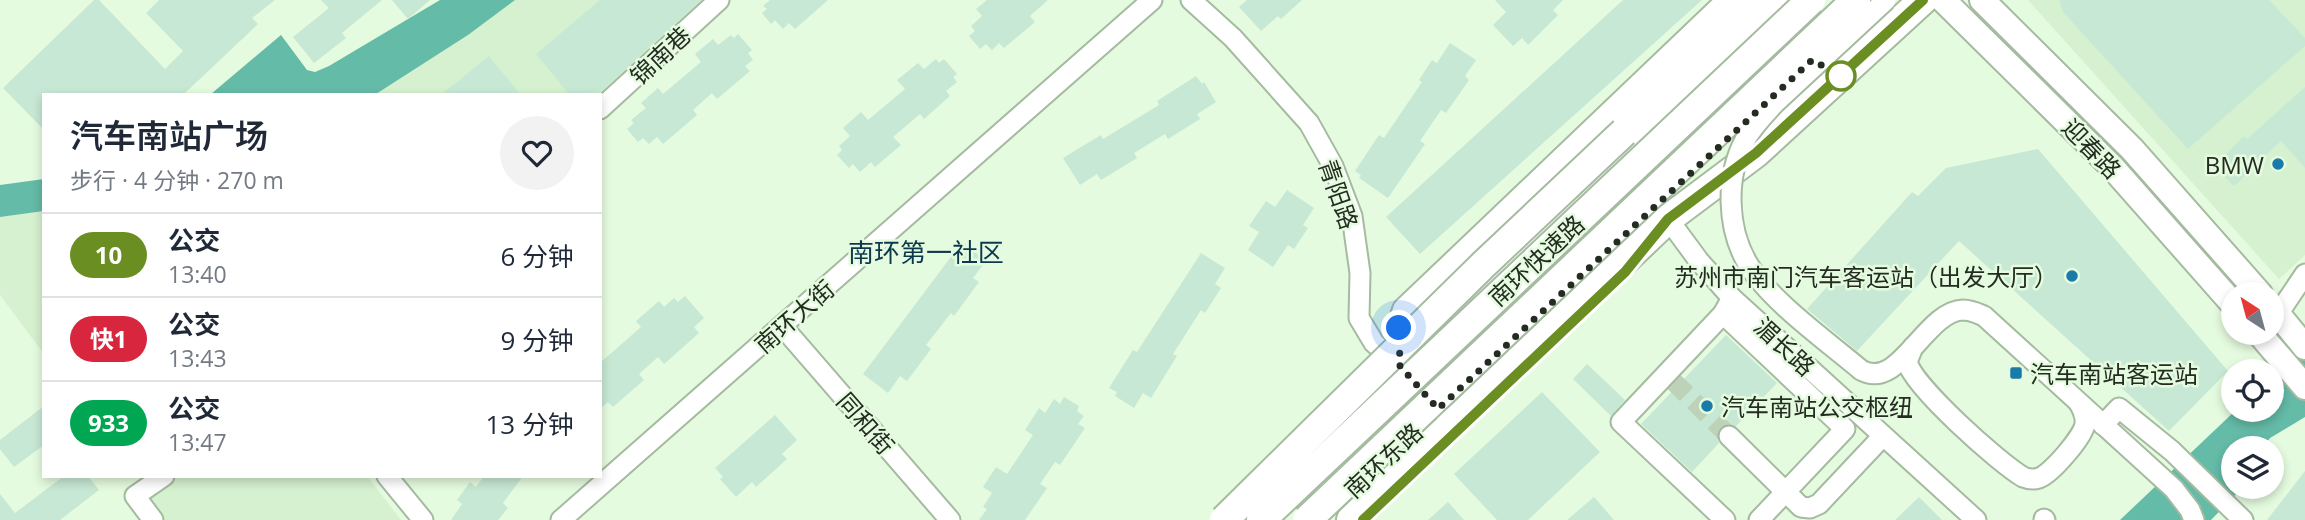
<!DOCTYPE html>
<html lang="zh">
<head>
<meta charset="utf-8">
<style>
	:root { --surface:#fff; --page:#f2f2f3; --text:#1f2937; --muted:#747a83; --line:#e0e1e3 }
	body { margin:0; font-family:"Open Sans","Noto Sans SC",sans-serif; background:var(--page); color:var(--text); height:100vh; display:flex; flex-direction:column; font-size:26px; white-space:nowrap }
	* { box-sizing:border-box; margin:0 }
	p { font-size:23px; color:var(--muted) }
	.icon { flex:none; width:38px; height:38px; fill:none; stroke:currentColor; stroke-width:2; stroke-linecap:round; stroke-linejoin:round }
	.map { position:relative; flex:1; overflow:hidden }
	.details { position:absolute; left:42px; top:93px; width:560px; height:385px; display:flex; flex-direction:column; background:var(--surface); border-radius:0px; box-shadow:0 4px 10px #0003 }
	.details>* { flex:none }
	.badge { padding:0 14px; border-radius:23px; font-size:24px; line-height:46px }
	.needle { width:46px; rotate:324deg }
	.controls { position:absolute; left:2221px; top:282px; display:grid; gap:14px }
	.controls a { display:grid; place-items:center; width:63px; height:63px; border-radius:50%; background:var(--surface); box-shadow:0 4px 10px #0003; font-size:35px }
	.you { position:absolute; width:35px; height:35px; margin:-18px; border:5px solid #fff; border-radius:50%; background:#1a73e8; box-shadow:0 0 0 10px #1a73e833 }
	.map>.badge { position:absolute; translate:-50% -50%; box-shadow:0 0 0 4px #fff }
	.round { display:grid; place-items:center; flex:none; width:74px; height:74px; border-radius:37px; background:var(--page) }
	.summary { display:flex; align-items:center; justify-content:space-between; height:119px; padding:0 28px }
	h1 { font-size:33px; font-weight:600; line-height:52px }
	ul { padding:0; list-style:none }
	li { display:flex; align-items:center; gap:21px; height:84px; padding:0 28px; border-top:2px solid var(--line) }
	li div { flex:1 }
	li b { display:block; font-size:26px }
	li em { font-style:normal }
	li .badge { min-width:77px; font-weight:700; text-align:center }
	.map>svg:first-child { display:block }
	.built { fill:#d6f1cf }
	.water { fill:#64bba7 }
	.building { fill:#c7e8d4 }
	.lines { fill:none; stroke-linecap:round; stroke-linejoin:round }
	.minor-tunnel { stroke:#bed2b9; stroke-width:19; stroke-dasharray:19 10; stroke-linecap:butt }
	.minor-casing { stroke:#a5bba0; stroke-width:23 }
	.major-casing { stroke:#a5bba0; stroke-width:28 }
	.highway-casing { stroke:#a5bba0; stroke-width:32 }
	.minor { stroke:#fff; stroke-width:19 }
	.major { stroke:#fff; stroke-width:24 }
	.highway { stroke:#fff; stroke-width:28 }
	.minor-bridge-casing { stroke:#a5bba0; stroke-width:23; stroke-linecap:butt }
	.highway-bridge-casing { stroke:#a5bba0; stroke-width:32; stroke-linecap:butt }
	.minor-bridge { stroke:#fff; stroke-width:19 }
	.highway-bridge { stroke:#fff; stroke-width:28 }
	.line-casing { stroke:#fff; stroke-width:16 }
	.line { stroke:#6b8e23; stroke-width:10 }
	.walk { stroke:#242c22; stroke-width:7; stroke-dasharray:0 12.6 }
	.stop-dot { fill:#fff; stroke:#6b8e23; stroke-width:3.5 }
	.poi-dot { fill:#197ba7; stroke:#e5fbdf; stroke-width:2.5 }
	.labels { text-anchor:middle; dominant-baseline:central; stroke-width:5; stroke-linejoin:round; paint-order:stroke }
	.street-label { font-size:24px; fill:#242c22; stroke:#e5fbdf }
	.poi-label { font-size:24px; fill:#242c22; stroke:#e5fbdf; text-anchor:end }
	.neighbourhood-label { font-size:26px; fill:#0b384d; stroke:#e5fbdf }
</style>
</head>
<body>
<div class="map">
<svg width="2305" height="520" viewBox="0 0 2305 520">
	<rect width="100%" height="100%" fill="#e5fbdf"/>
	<g class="built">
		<polygon points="515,0 711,0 600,100 600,94 376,94 468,35"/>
		<polygon points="2028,0 2305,0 2305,255 2279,279"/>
		<polygon points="44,211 44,354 0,295 0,217"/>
		<polygon points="174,476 367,476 401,520 162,520 144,497"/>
	</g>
	<g class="water">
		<polygon points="440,0 515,0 468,35 376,94 211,94 281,35 307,70 315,72 329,66"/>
		<polygon points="44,179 44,211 0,217 0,185"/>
		<polygon points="2305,344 2305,417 2270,438 2262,448 2233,448 2233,486 2243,487 2211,520 2120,520 2236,410 2272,410 2272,376"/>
	</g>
	<g class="building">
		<polygon points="94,0 99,0 165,69 183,51 146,13 159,0 275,0 252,18 258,24 184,94 44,94 44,130 3,88"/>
		<polygon points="321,0 382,0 342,33 346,38 314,63 293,37 329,8"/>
		<polygon points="392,0 430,0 408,19"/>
		<polygon points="600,0 701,0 598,94 569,94 536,54"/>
		<polygon points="770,0 828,0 795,29 789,23 783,29 775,20 771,24 762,13 767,9 763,6"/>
		<polygon points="987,0 1048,0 1030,16 1035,22 1004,48 999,43 992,50 986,44 980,49 969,36 975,31 971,26 982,16 976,9"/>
		<polygon points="1247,0 1302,0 1281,19 1278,16 1261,31 1239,7"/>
		<polygon points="1495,0 1563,0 1553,10 1558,15 1528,45 1522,38 1513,46 1493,25 1506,12"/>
		<polygon points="1623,0 1702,0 1420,254 1386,217"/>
		<polygon points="2059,0 2269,0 2305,38 2305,46 2188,149 2063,12"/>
		<polygon points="738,34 752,50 748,53 753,60 745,66 750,71 717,99 712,93 693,110 697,115 663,144 657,137 649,144 643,138 638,142 627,129 634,123 631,120 646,108 641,103 658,88 663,94 701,62 695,54 713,39 718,45 731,35 734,38"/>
		<polygon points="1450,43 1476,60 1465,76 1469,80 1446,113 1441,110 1420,141 1425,144 1388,198 1359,178 1361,175 1355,171 1379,135 1384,138 1422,82 1419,80 1432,60 1437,63"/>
		<polygon points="489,56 520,94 442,94"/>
		<polygon points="936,59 939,63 944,59 957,74 953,77 957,82 946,91 950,96 924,119 920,114 893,137 901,145 875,167 871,162 860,172 853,164 849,168 837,155 842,150 839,146 850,136 843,128 861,112 868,120 905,89 897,80 918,63 924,69"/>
		<polygon points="1196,76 1202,84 1204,82 1216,102 1197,114 1200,119 1168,139 1165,134 1134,153 1137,158 1101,180 1097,174 1080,185 1063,158 1101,135 1103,139 1159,105 1157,101"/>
		<polygon points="2305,87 2305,168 2281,141 2234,186 2214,166 2244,136 2247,139"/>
		<polygon points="2038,149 2228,371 2169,431 1959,241 1857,351 1807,309 1912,192 1918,196 1946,168"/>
		<polygon points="1287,190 1314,208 1303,225 1308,228 1294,249 1288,245 1273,267 1248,250 1259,232 1249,226 1266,201 1275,207"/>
		<polygon points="962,242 986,261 973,278 979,282 954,316 951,313 926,345 931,349 907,381 900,376 888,393 863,374"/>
		<polygon points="1201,253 1225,268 1215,284 1221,288 1205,313 1201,310 1173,354 1177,356 1151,398 1143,393 1134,408 1115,396 1117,392 1109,388 1133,350 1137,352"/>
		<polygon points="685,296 704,318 694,327 699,333 664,364 658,357 639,374 644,380 613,407 608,402 600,409 600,363 641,327 636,321 659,301 664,307 674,298 678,302"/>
		<polygon points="1726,335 1777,383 1736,426 1726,424 1720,428 1717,434 1719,443 1692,472 1641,424"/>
		<polygon points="1587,364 1625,400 1611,416 1573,379"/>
		<polygon points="1542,392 1600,452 1528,520 1497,520 1454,474"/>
		<polygon points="1064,397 1079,406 1077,411 1084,416 1078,424 1085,428 1060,465 1055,462 1040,484 1047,488 1025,520 979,520 987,509 983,507 992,493 983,487 996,467 1007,474 1033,435 1025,430 1039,408 1045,413 1054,399 1060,404"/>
		<polygon points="44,406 44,445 14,467 0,449 0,440"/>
		<polygon points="775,415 797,440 782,454 787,459 756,487 752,482 736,497 720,479 723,477 715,468"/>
		<polygon points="2305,471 2305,520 2267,520"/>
		<polygon points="64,476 88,476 99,490 60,520 0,520 0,494 15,513"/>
		<polygon points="484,476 523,476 503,503 508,508 498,520 451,520 462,504 457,500 470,482 476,487"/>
		<polygon points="1594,497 1614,520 1567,520"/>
		<polygon points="1919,497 1942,520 1895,520"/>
		<polygon points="1448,502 1464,520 1428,520"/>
	</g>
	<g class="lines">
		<polyline class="minor-tunnel" points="1673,381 1729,436"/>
		<g class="minor-casing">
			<g id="minor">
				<polyline points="1191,0 1233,38 1309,123 1333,166 1352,216 1360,273 1359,318 1374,343 1400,366 1438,409"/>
				<polyline points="600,109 719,0"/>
				<polyline points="1668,219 1699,261 1732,298 1976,520"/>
				<polyline points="1723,314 1845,429 1759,520"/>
				<polyline points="2278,314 2305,274"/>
				<polyline points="782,326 950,520"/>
				<path d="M1913 347 1907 362C1915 388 1998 462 2023 477 2028 479 2033 480 2039 478 2051 474 2083 437 2085 424 2086 416 2083 410 2079 403"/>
				<path d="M1861 370C1899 392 1925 311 1963 310 1971 310 1977 313 1984 316L2174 489 2190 510 2194 520"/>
				<polyline points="2103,425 2119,408 2172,451 2243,520"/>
				<polyline points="1729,436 1801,507 1810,508 1819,504 1883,436"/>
				<polyline points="387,476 423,520"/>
				<polyline points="2044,519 2045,520"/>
				<polyline points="153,520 135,496 164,476"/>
				<polyline points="561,520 1152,0"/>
				<polyline points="1725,520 1621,422 1723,314 1732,298"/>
			</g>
		</g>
		<g class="major-casing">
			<g id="major">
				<polyline points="1943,0 2112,167 2233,304"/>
				<polyline points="1982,0 2132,149 2260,294"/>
				<polyline points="2272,307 2305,347"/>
				<polyline points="2258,332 2305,387"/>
				<polyline points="1399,359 1399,328 1405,310 1730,0"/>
				<polyline points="1404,362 1788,0"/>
			</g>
		</g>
		<g class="highway-casing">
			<g id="highway">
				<polyline points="1624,132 1762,0"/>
				<polyline points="1351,520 1668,219 1756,153 1923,0"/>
			</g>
		</g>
		<use href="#minor" class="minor"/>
		<use href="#major" class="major"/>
		<use href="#highway" class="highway"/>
		<g class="minor-bridge-casing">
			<path id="minor-bridge" d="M1861 370C1828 342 1769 300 1748 264 1727 229 1725 177 1745 140 1753 126 1764 115 1775 103L1886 0"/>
		</g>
		<g class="highway-bridge-casing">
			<g id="highway-bridge">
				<polyline points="1224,520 1483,265 1624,132"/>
				<polyline points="1261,520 1811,0"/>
				<polyline points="1307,520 1856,0"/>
			</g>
		</g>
		<use href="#minor-bridge" class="minor-bridge"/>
		<use href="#highway-bridge" class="highway-bridge"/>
	</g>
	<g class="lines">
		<g class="line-casing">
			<polyline id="line" points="1363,520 1625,272 1668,219 1756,153 1923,0"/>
		</g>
		<use href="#line" class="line"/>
		<polyline class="walk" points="1399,328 1400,366 1438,409 1812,60 1841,76"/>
	</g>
	<circle class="stop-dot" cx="1841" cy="76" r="14"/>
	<g class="poi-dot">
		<circle cx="2278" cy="164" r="7"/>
		<circle cx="2072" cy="276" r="7"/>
		<rect x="2009" y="366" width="14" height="14" rx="3.5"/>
		<circle cx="1707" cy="406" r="7"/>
	</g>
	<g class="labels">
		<g class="street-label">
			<text transform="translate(660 55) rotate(-43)">锦南巷</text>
			<text transform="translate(2092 148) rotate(46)">迎春路</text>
			<text transform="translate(1339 194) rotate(71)">青阳路</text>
			<text transform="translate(1536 260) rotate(-43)">南环快速路</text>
			<text transform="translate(794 316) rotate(-41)">南环大街</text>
			<text transform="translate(1785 346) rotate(43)">湄长路</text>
			<text transform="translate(866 423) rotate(49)">同和街</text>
			<text transform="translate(1383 460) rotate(-43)">南环东路</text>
		</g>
		<g class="poi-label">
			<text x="2264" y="164">BMW</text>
			<text x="2058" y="276">苏州市南门汽车客运站（出发大厅）</text>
			<text x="2030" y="373" text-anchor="start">汽车南站客运站</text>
			<text x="1721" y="406" text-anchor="start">汽车南站公交枢纽</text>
		</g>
		<g class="neighbourhood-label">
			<text x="926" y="252">南环第一社区</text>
		</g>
	</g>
</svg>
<div class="controls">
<a><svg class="needle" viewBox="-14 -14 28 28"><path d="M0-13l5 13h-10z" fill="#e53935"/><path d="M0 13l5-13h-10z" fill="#747a83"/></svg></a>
<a><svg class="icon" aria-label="locate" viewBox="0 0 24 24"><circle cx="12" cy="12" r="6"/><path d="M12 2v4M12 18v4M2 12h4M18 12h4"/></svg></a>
<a><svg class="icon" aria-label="layers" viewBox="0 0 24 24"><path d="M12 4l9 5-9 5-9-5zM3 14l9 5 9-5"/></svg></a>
</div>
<div class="you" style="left:1399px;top:328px"></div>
<section class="details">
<div class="summary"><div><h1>汽车南站广场</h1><p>步行 · 4 分钟 · 270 m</p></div><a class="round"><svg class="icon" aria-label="heart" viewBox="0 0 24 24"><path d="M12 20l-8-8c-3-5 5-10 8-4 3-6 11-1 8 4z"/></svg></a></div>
<ul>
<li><span class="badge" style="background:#6b8e23;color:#fff">10</span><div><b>公交</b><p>13:40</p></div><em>6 分钟</em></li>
<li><span class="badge" style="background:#d7263d;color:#fff">快1</span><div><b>公交</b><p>13:43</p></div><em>9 分钟</em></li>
<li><span class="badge" style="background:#00a651;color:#fff">933</span><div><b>公交</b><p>13:47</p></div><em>13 分钟</em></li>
</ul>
</section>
</div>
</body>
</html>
